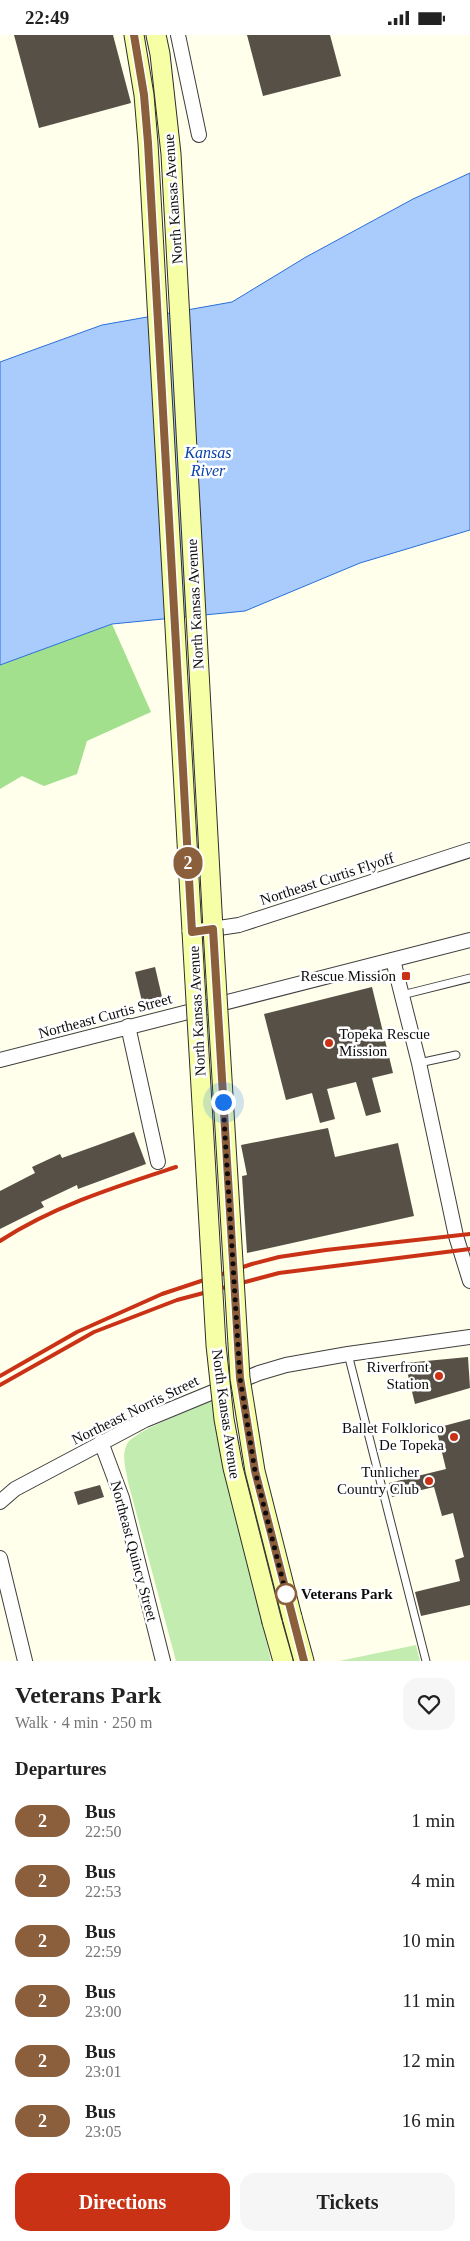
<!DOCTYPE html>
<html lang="en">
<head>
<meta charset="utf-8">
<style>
	:root { --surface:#fff; --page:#f6f6f6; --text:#222; --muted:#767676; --accent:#ca3216 }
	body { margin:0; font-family:Georgia,serif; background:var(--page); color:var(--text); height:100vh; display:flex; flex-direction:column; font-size:19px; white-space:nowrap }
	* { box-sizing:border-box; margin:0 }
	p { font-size:16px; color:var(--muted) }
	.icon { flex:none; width:28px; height:28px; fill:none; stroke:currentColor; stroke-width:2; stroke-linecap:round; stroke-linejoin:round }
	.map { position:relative; height:1626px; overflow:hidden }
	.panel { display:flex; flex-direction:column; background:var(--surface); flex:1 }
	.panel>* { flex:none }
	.badge { padding:0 10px; border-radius:16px; font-size:18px; line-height:32px }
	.you { position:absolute; width:25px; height:25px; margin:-12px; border:4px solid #fff; border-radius:50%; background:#1a73e8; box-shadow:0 0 0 8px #1a73e833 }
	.map>.badge { position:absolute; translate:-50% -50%; box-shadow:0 0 0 2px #fff }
	h2 { padding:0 15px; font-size:19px; line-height:45px }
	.round { display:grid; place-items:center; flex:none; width:52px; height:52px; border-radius:15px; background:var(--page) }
	.summary { display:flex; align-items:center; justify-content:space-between; height:85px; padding:0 15px }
	h1 { font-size:24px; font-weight:600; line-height:38px }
	.action { display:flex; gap:10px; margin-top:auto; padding:10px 15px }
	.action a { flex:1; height:58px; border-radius:15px; background:var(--accent); color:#fff; font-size:20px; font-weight:600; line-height:58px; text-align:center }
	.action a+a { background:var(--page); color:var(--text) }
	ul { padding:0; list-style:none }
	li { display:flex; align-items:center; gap:15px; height:60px; padding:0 15px }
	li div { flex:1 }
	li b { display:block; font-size:19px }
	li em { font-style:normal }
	li .badge { min-width:55px; font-weight:700; text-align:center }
	.status { display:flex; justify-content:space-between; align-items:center; height:35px; padding:0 25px; background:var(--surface); direction:ltr }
	.status svg { height:14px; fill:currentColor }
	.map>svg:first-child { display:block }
	.green { fill:#c3edb0 }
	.forest { fill:#a2e08e }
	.water { fill:#a9ccfd; stroke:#296fdb }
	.building { fill:#565047 }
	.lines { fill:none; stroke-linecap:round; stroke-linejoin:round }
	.lane-casing { stroke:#3f3f3f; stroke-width:9 }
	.street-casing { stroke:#3f3f3f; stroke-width:16 }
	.secondary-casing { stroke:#2e2e2e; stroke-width:21 }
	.lane { stroke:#fff; stroke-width:7 }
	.street { stroke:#fff; stroke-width:14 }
	.secondary { stroke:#f7ffa6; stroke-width:19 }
	.rail { stroke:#ca3216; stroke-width:4 }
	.secondary-bridge-casing { stroke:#2e2e2e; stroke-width:21; stroke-linecap:butt }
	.secondary-bridge { stroke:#f7ffa6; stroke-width:19 }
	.line-casing { stroke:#fff; stroke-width:11 }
	.line { stroke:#8b5e3c; stroke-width:8 }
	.walk { stroke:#0c0c0c; stroke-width:5; stroke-dasharray:0 9 }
	.poi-dot { fill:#ca3216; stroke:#fff; stroke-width:2 }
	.stop-dot { fill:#fff; stroke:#8b5e3c; stroke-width:2.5 }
	.labels { text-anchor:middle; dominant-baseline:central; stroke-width:5; stroke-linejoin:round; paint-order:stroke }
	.street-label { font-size:15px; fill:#0c0c0c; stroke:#fff }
	.poi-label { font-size:15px; fill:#0c0c0c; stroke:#fff; text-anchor:end }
	.stop-label { font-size:15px; font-weight:bold; fill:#0c0c0c; stroke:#fff; text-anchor:start }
	.water-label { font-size:16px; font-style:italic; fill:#0943aa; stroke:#fff }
</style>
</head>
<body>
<div class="status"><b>22:49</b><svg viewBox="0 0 49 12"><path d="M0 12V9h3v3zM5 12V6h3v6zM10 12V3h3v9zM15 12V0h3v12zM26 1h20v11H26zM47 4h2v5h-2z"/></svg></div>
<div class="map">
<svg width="470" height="1626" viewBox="0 0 470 1626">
	<rect width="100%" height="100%" fill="#ffffeb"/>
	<g class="green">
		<path d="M214 1365 236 1476 271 1626H176L128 1447C126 1434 121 1421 127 1409 135 1395 197 1373 214 1365Z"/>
		<polygon points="416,1610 420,1626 339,1626"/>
	</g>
	<polygon class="forest" points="112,589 151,677 87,706 77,739 44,751 22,741 0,754 0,630"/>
	<polygon class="water" points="470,138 470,495 360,528 245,576 112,589 0,630 0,327 102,290 232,267 306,222 413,164"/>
	<g class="building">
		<polygon points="14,0 113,0 131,68 39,93"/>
		<polygon points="247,0 330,0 341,41 263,61"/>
		<polygon points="155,932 163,966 143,971 135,937"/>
		<polygon points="372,952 393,1038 372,1043 381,1077 366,1081 356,1047 327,1054 335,1084 320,1088 312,1058 286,1065 264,979"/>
		<polygon points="328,1093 335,1122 398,1108 414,1181 247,1218 242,1141 247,1140 241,1110"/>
		<polygon points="134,1097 146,1129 78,1154 77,1150 41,1167 44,1172 0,1194 0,1156 35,1138 32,1132 60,1119 62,1123"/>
		<polygon points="468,1322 470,1353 415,1369 405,1328"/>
		<polygon points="470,1384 470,1570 421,1581 415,1557 460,1546 455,1525 464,1522 453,1478 442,1481 434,1452 392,1462 389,1448 446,1434 436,1393"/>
		<polygon points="100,1450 104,1462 78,1470 74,1457"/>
	</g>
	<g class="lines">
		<g class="lane-casing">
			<g id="lane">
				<polyline points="402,960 470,943"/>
				<polyline points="419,1028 456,1020"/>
				<polyline points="348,1319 426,1626"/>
			</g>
		</g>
		<g class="street-casing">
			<g id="street">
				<polyline points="178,0 199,100"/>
				<polyline points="192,897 239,890 470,815"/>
				<polyline points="393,925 419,1028 456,1201 470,1246"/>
				<polyline points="128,991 158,1127"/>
				<polyline points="0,1025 470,905"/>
				<polyline points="101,1407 122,1463 163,1626"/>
				<polyline points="0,1467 15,1454 145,1385 259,1338 286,1330 348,1319 470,1302"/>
				<polyline points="0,1523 25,1626"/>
			</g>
		</g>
		<g class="secondary-casing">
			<g id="secondary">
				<polyline points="134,0 144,60 148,108 192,897"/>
				<polyline points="156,0 160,19 171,119 213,894"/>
				<polyline points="292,1582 304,1626"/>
				<polyline points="272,1587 283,1626"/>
			</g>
		</g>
		<use href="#lane" class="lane"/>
		<use href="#street" class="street"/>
		<use href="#secondary" class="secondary"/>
		<g class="rail">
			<path d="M0 1206C54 1171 115 1152 176 1132"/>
			<polyline points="0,1341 77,1297 162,1259 252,1229 279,1222 326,1215 470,1199"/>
			<polyline points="0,1350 94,1297 177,1265 279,1238 470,1214"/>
		</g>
		<g class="secondary-bridge-casing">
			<g id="secondary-bridge">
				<polyline points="213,894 240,1343 255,1436 292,1582"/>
				<polyline points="192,897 216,1310 224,1384 233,1433 272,1587"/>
			</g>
		</g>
		<use href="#secondary-bridge" class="secondary-bridge"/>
	</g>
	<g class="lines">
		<g class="line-casing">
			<polyline id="line" points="134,0 144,60 148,108 192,897 213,894 240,1343 255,1436 304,1626"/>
		</g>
		<use href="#line" class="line"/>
		<polyline class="walk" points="223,1067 240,1343 255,1436 288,1566 286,1559"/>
	</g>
	<g class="poi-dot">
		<rect x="401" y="936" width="10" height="10" rx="2.5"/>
		<circle cx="329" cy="1008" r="5"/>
		<circle cx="439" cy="1341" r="5"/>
		<circle cx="454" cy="1402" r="5"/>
		<circle cx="429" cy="1446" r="5"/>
	</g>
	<circle class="stop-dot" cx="286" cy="1559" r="10"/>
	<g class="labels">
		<g class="street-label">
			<text transform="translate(173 164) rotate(-94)">North Kansas Avenue</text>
			<text transform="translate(195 569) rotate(-93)">North Kansas Avenue</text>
			<text transform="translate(327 844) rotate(-18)">Northeast Curtis Flyoff</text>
			<text transform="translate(197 976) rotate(-93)">North Kansas Avenue</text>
			<text transform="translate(105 981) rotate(-15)">Northeast Curtis Street</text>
			<text transform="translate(135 1375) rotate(-26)">Northeast Norris Street</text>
			<text transform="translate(226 1379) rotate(82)">North Kansas Avenue</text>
			<text transform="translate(134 1516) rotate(75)">Northeast Quincy Street</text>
		</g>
		<g class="poi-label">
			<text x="396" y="941">Rescue Mission</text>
			<text x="339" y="999" text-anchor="start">Topeka Rescue<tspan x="339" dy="17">Mission</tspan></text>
			<text x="429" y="1332">Riverfront<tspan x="429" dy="17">Station</tspan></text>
			<text x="444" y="1393">Ballet Folklorico<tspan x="444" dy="17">De Topeka</tspan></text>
			<text x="419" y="1437">Tunlicher<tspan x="419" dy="17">Country Club</tspan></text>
		</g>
		<g class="stop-label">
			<text x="301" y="1559">Veterans Park</text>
		</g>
		<g class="water-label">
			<text x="208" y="417">Kansas<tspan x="208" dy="18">River</tspan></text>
		</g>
	</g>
</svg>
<div class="you" style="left:223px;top:1067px"></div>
<b class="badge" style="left:188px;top:828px;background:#8b5e3c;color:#fff">2</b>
</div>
<section class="panel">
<div class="summary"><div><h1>Veterans Park</h1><p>Walk · 4 min · 250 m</p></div><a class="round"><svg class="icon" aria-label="heart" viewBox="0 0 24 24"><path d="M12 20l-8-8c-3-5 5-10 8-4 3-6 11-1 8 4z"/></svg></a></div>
<h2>Departures</h2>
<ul>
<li><span class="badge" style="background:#8b5e3c;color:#fff">2</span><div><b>Bus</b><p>22:50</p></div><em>1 min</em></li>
<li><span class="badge" style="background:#8b5e3c;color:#fff">2</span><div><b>Bus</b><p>22:53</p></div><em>4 min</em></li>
<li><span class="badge" style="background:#8b5e3c;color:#fff">2</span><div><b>Bus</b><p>22:59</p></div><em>10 min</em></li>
<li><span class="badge" style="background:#8b5e3c;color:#fff">2</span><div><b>Bus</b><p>23:00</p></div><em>11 min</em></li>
<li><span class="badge" style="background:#8b5e3c;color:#fff">2</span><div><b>Bus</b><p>23:01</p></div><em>12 min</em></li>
<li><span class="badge" style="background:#8b5e3c;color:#fff">2</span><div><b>Bus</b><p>23:05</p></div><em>16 min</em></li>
</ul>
<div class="action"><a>Directions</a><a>Tickets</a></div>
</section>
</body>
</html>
